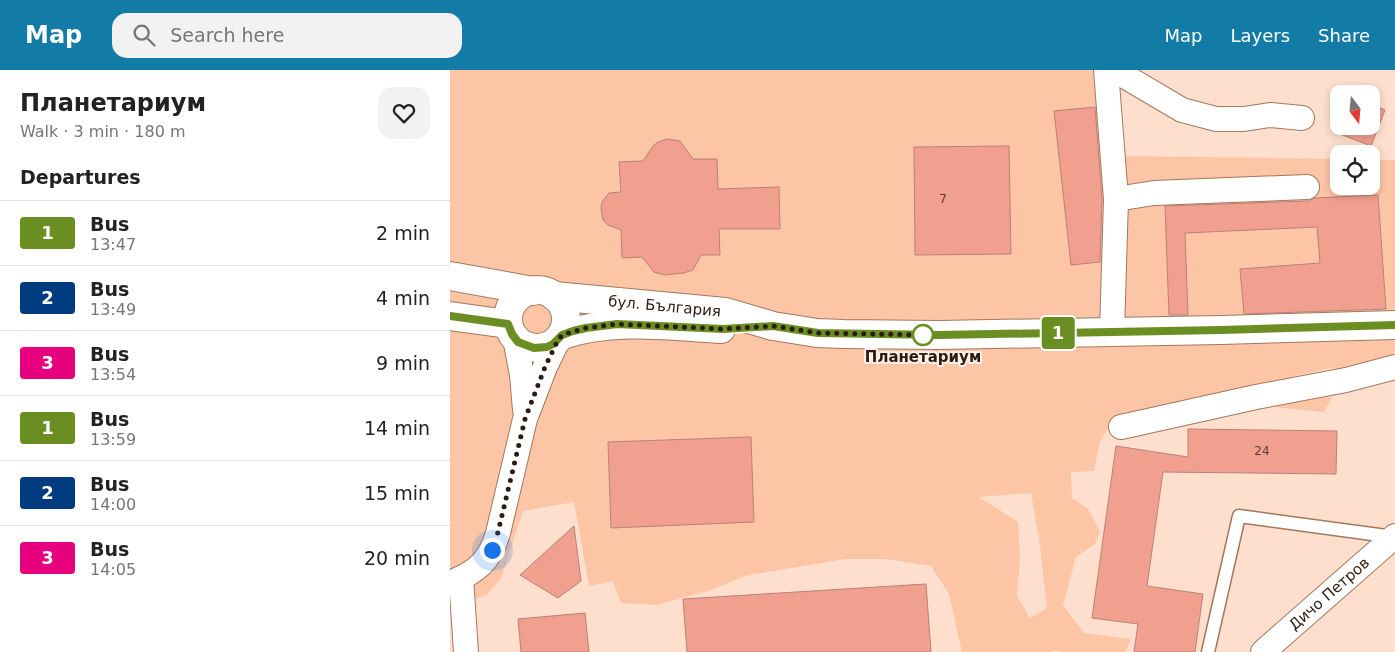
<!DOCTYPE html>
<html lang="en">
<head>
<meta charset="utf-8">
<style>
	:root { --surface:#fff; --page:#f2f2f2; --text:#222; --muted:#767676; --line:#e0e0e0; --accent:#137ca6 }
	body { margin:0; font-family:"DejaVu Sans",sans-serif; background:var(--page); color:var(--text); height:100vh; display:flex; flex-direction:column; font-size:19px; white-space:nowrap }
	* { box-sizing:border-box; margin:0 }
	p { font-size:16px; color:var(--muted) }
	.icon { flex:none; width:28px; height:28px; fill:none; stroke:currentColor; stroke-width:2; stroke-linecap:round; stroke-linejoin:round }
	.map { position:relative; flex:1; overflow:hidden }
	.details { display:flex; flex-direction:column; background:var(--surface); width:450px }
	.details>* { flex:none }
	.badge { padding:0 10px; border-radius:4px; font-size:18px; line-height:32px }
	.needle { width:32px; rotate:164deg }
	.controls { position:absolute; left:880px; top:15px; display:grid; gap:10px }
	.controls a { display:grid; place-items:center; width:50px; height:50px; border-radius:10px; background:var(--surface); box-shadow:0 2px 8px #0003; font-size:25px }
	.you { position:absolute; width:25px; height:25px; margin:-12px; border:4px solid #fff; border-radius:50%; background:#1a73e8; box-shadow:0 0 0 8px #1a73e833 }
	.map>.badge { position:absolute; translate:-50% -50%; box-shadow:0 0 0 2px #fff }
	h2 { padding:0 20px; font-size:19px; line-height:45px }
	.round { display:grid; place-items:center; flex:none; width:52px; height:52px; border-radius:15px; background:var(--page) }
	.overview { display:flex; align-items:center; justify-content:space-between; height:85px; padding:0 20px }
	h1 { font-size:24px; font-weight:700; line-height:38px }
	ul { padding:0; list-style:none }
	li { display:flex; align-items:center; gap:15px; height:65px; padding:0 20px; border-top:1px solid var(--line) }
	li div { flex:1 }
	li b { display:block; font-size:19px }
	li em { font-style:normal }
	li .badge { min-width:55px; font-weight:700; text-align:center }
	header { display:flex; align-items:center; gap:30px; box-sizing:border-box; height:70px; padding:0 25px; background:var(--accent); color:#fff }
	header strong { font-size:24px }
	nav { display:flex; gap:28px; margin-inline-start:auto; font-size:18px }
	.search { width:350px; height:45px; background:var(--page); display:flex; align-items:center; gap:12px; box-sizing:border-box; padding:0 18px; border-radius:15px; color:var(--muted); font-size:19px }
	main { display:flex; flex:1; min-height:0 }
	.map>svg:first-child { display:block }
	.green { fill:#fcc6a6; fill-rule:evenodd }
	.building { fill:#f1a090; stroke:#b88276 }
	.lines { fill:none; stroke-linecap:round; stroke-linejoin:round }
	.service-casing { stroke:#a4775b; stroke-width:15 }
	.minor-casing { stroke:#a4775b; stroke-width:26 }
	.tertiary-casing { stroke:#a4775b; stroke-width:30 }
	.service { stroke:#fff; stroke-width:12 }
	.minor { stroke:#fff; stroke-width:24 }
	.tertiary { stroke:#fff; stroke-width:28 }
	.line-casing { stroke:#fff; stroke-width:11 }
	.line { stroke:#6b8e23; stroke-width:8 }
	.walk { stroke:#2d1b10; stroke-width:5; stroke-dasharray:0 9 }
	.stop-dot { fill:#fff; stroke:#6b8e23; stroke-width:2.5 }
	.labels { text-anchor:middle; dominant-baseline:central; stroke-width:4; stroke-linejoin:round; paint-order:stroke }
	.number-label { font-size:12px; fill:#5e3c30 }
	.street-label { font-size:15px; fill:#2d1b10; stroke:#fbf1eb }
	.stop-label { font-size:15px; font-weight:bold; fill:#2d1b10; stroke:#fbf1eb }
</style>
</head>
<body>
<header>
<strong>Map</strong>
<div class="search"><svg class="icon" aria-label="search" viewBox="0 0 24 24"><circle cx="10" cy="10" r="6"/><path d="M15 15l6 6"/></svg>Search here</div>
<nav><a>Map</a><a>Layers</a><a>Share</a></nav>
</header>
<main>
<section class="details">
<div class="overview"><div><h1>Планетариум</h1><p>Walk · 3 min · 180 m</p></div><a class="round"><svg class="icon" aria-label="heart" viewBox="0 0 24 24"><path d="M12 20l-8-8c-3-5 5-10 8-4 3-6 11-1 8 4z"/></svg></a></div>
<h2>Departures</h2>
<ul>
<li><span class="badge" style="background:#6b8e23;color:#fff">1</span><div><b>Bus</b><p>13:47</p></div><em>2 min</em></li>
<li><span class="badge" style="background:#003b80;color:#fff">2</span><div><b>Bus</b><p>13:49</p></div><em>4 min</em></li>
<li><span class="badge" style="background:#e6007e;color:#fff">3</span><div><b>Bus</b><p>13:54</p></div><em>9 min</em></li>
<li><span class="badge" style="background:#6b8e23;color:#fff">1</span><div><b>Bus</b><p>13:59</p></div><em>14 min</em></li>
<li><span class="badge" style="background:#003b80;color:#fff">2</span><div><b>Bus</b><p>14:00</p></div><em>15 min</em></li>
<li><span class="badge" style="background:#e6007e;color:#fff">3</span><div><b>Bus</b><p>14:05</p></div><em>20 min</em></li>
</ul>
</section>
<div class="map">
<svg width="945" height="582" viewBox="0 0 945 582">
	<rect width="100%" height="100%" fill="#fedfcd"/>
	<path class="green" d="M0 0H661L676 86 889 89V116H921V90H945V281L942 285 937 286 912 304 882 298 844 306 843 309 859 322 882 328 874 342 823 337 735 339 662 352 650 371 644 401 621 402 622 428 638 439 650 462 645 474 626 487 613 535 634 563 681 569 675 582H611L605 580 602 582H512L499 524 481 496 436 489H396L298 505 261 520 207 535 171 533 163 511 139 516 124 432 73 441 51 509 36 525 0 539ZM581 423 589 468 597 538 580 548 567 526 570 488 568 452 529 427Z"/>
	<g class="building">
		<polygon points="921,34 935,40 921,76 885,62 889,52 889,56 921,56"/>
		<polygon points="645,37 652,129 650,192 621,195 604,41"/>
		<polygon points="217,69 230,71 243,89 267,89 268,119 329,117 330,159 269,159 270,185 251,185 243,200 234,203 214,205 204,202 192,187 172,188 171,160 158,155 153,150 151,138 152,132 159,123 171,122 169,92 193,91 203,76 208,72"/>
		<polygon points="559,76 561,184 465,185 464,77"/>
		<polygon points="928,125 936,239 794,244 790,199 870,193 867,157 735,163 738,245 719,245 715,136 858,131 864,128"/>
		<polygon points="738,359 887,361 886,404 713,402 697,516 753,524 745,582 684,582 688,554 642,548 666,376 738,387"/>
		<polygon points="301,367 304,452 161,458 158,372"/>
		<polygon points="124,456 131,511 108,528 70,505"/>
		<polygon points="476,514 481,582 237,582 233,529"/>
		<polygon points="135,543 139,582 71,582 68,549"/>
	</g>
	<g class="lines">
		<g class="service-casing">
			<polyline id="service" points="758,582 789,446 944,467"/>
		</g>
		<g class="minor-casing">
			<g id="minor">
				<polyline points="656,0 666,129 704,123 857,117"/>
				<polyline points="664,0 732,40 766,49 794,49 820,45 852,48"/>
				<polyline points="662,262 666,129"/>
				<polyline points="65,268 72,305 75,340"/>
				<polyline points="671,357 806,327 896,310 945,297"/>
				<polyline points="11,508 16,582"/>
				<path d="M0 513C27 502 40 491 48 463L75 349 95 297 108 270"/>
				<path id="s1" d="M813 582 945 466"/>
			</g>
		</g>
		<g class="tertiary-casing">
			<g id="tertiary">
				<polyline points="0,206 83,221"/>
				<circle cx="87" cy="249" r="29"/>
				<path id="s2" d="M104 226 275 242 323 256 367 263 394 264 489 265 771 260 945 255"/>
				<polyline points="0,246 58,254"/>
				<path d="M112 265C164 248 218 256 271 259"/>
			</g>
		</g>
		<use href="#service" class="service"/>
		<use href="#minor" class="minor"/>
		<use href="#tertiary" class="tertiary"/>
	</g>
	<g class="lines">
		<g class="line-casing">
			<polyline id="line" points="0,246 58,254 62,264 68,272 84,278 97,277 103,274 112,265 123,261 136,258 167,254 273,259 323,256 368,263 489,265 771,260 945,255"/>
		</g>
		<use href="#line" class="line"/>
		<polyline class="walk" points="42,480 48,462 75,349 95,297 108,270 112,265 136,258 167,254 273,259 323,256 368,263 475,265 473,265"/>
	</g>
	<circle class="stop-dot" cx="473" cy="265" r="10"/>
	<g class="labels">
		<g class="number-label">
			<text x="493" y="129">7</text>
			<text x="812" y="381">24</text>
		</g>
		<g class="street-label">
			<text stroke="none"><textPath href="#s2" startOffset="111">бул. България</textPath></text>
			<text stroke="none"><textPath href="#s1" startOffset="88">Дичо Петров</textPath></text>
		</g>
		<g class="stop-label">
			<text x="473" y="287">Планетариум</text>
		</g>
	</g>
</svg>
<div class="controls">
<a><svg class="needle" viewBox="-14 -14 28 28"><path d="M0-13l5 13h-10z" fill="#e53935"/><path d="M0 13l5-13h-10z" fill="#767676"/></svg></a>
<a><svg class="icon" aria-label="locate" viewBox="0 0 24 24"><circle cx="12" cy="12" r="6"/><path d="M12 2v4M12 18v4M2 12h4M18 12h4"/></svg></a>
</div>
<div class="you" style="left:42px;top:480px"></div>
<b class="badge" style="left:608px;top:263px;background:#6b8e23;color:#fff">1</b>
</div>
</main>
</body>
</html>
